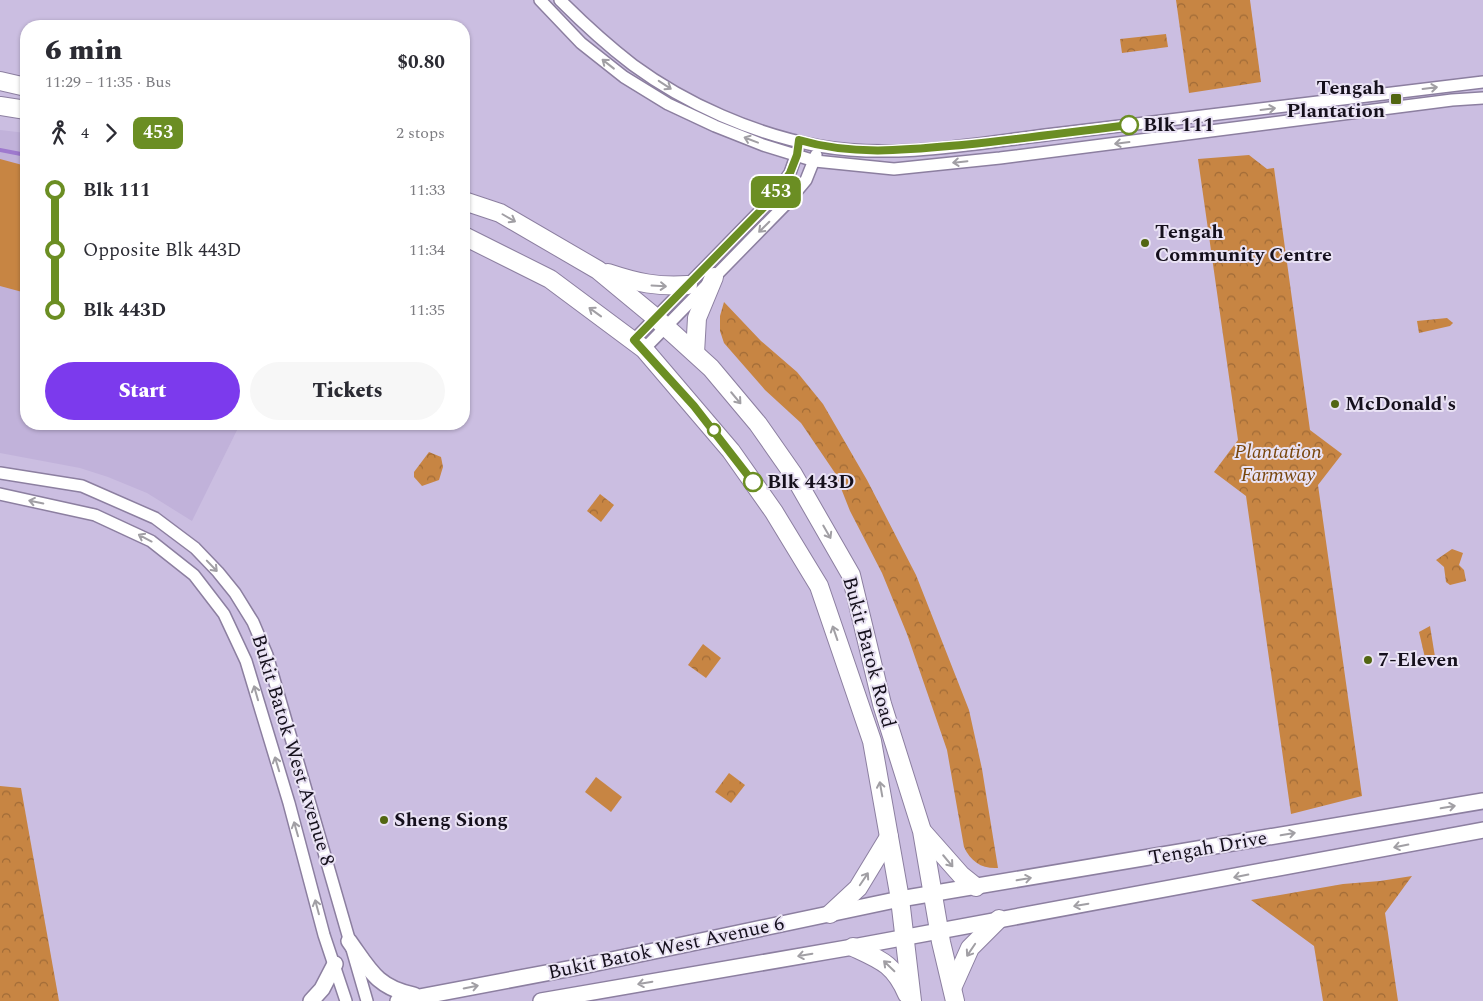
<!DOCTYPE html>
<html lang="en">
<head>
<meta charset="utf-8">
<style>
	:root { --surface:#fff; --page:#f7f7f7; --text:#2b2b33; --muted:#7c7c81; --accent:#7c3aed }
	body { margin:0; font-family:Spectral,serif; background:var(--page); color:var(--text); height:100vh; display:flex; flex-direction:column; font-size:19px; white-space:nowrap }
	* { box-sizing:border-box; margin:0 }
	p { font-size:16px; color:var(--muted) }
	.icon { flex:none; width:28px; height:28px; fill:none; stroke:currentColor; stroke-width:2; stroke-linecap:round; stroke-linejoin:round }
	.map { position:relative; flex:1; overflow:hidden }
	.side { position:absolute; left:20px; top:20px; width:450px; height:410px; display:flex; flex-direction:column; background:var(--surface); border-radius:20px; box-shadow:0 1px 4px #0004 }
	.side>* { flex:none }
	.badge { padding:0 10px; border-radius:8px; font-size:18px; line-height:32px }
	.map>.badge { position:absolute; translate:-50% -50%; box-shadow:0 0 0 2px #fff }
	.legs { display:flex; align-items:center; gap:8px; height:55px; padding:0 25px; font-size:16px }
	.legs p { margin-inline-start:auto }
	.summary { display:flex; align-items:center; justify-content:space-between; height:85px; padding:0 25px }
	h1 { font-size:28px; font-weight:800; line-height:38px }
	.button { display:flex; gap:10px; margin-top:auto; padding:10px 25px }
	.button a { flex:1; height:58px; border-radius:30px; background:var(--accent); color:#fff; font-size:20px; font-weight:800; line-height:58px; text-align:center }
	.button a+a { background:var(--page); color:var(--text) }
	ul { padding:0 25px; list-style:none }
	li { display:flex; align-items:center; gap:18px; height:60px; font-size:19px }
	li i { display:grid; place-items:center; width:8px; height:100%; margin:0 6px; background:currentColor }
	li i::after { content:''; width:12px; height:12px; margin:-6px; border:4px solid; border-radius:50%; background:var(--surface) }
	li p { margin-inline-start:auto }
	li:first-child i { background:linear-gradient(#0000 50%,currentColor 0) }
	li:last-child i { background:linear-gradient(currentColor 50%,#0000 0) }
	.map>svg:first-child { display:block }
	.built { fill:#c1b2da }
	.park { fill:url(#park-crowns) }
	.garden { fill:#c78543 }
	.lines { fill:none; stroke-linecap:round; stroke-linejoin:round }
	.stream { stroke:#9e79ce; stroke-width:4 }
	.street-casing { stroke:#8c7fa0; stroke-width:14 }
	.secondary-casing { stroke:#8c7fa0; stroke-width:18 }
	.primary-casing { stroke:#8c7fa0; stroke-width:20 }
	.street { stroke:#fff; stroke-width:11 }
	.secondary { stroke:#fff; stroke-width:15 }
	.primary { stroke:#fff; stroke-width:18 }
	.oneway { stroke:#a19fa4 }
	.line-1-casing { stroke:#fff; stroke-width:11 }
	.line-1 { stroke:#6b8e23; stroke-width:8 }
	.poi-dot { fill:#526612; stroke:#e9e2f4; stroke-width:2 }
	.stop-1-dot { fill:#fff; stroke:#6b8e23; stroke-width:2.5 }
	.labels { text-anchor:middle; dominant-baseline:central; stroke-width:4; stroke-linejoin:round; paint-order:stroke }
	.poi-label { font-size:20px; font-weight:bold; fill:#15101c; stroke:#e9e2f4; text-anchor:start }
	.stop-label { font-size:20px; font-weight:bold; fill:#15101c; stroke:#e9e2f4; text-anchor:start }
	.park-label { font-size:20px; font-style:italic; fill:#78460c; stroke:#e9e2f4 }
	.street-label { font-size:20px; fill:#15101c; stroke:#e9e2f4 }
</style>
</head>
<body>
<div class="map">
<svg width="1483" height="1001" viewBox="0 0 1483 1001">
	<defs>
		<pattern id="park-crowns" width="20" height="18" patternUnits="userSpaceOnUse" patternTransform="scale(1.25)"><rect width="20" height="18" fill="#c78543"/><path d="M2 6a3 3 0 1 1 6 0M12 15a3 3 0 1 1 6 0" fill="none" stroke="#a06b37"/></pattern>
	</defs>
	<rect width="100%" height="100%" fill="#cbbee1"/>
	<polygon class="built" points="0,130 26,133 26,424 240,424 192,521 147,493 108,477 80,468 0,453"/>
	<g class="park">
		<polygon points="1176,0 1250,0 1261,82 1189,93"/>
		<polygon points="1166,34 1168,47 1122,53 1120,39"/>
		<polygon points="1249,155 1267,169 1274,168 1310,430 1342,454 1318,485 1362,796 1291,814 1246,496 1214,472 1238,440 1198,159"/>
		<path d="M724 302 761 341 797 372 823 404 867 480 916 575 969 710 982 769 998 868C982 869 971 862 964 847L947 750 907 634 882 573 850 511 835 473 801 423 765 390 724 343 720 331V316Z"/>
		<polygon points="1447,318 1453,323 1450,326 1419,333 1417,321"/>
		<polygon points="429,452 441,457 443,467 439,480 422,486 414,477 414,472"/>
		<polygon points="600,494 614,505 601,522 587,511"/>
		<polygon points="1452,549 1463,553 1459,565 1464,570 1466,581 1450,585 1446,582 1444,567 1436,560"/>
		<polygon points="1430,626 1436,663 1426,662 1419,632"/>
		<polygon points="703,644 721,658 706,678 688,665"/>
		<polygon points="729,773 745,785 731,803 715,792"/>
		<polygon points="0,786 21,788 59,1001 0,1001"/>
		<polygon points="1412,876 1385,913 1398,1001 1323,1001 1314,946 1251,900 1343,884 1380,881"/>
	</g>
	<g class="garden">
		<polygon points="0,159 26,166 26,293 0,286"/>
		<polygon points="596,777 622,797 611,812 585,792"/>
	</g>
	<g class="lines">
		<polyline class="stream" points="0,150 26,155"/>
		<g class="street-casing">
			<g id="street">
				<polyline points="540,0 581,43 624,77 668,104 715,126 763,145 815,161 894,169 1000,158 1452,100 1483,98"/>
				<path d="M560 0C583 23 607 45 633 65 686 104 754 134 819 146 899 160 982 142 1062 133 1202 116 1343 99 1483 82"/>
				<polyline points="634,340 770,201 790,173 798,150"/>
				<polyline points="644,349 786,204 806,180 816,155"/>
				<polyline points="0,473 82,486 155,518 195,548 218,572 235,593 253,622 267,655 367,1001"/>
				<polyline points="0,494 95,515 151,541 194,575 224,614 246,661 289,803 324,935 346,1001"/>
			</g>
		</g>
		<g class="secondary-casing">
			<g id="secondary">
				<path d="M349 941C369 969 377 988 414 995"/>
				<polyline points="311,1001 322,989 335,964"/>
				<polyline points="398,1001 578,967 900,899 1483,801"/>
				<polyline points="541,1001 853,947 1483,830"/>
			</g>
		</g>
		<g class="primary-casing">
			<g id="primary">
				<polyline points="0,81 26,87"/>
				<polyline points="0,106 26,110"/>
				<polyline points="464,201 500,213 598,270 656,318 711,368 758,424 793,474 851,575 882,704 922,831 941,942 955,1001"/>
				<polyline points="464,236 550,279 644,349 731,451 774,512 819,586 872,741 900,899 912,1001"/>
				<path d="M608 273C638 283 657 287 688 285"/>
				<polyline points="695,353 697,318 714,277"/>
				<polyline points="923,832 961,875 976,887"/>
				<polyline points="830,914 858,888 889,837"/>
				<path d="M853 947C881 960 894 964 907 994"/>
				<polyline points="953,986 970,948 999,919"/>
			</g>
		</g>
		<use href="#street" class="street"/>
		<use href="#secondary" class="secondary"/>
		<use href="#primary" class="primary"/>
	</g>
	<defs><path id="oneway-shaft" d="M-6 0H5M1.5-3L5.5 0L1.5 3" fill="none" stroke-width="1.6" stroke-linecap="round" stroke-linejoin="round" transform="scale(1.25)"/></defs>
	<g class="oneway">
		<use href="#oneway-shaft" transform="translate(608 64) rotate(-142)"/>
		<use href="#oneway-shaft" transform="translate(665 85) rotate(33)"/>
		<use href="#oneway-shaft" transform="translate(1430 88) rotate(-7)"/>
		<use href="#oneway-shaft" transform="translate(1268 109) rotate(-7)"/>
		<use href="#oneway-shaft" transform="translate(751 140) rotate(-159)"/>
		<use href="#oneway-shaft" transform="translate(1122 143) rotate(173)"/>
		<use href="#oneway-shaft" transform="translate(960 162) rotate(174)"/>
		<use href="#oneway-shaft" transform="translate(509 218) rotate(30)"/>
		<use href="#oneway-shaft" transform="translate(764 227) rotate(135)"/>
		<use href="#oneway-shaft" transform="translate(659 286) rotate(3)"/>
		<use href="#oneway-shaft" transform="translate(595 312) rotate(-144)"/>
		<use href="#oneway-shaft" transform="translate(736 398) rotate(50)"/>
		<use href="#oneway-shaft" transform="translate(36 502) rotate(-168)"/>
		<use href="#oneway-shaft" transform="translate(827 532) rotate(60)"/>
		<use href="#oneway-shaft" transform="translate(145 538) rotate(-152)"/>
		<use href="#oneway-shaft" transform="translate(212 566) rotate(46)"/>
		<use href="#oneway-shaft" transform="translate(835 633) rotate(-109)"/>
		<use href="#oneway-shaft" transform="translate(256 693) rotate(-106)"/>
		<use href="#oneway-shaft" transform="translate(277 764) rotate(-107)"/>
		<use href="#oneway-shaft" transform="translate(881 789) rotate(-100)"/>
		<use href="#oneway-shaft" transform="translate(1448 807) rotate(-10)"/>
		<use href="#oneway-shaft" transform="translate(296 829) rotate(-106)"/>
		<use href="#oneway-shaft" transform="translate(1288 834) rotate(-10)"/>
		<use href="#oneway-shaft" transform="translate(1401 846) rotate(169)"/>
		<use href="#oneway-shaft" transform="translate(948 861) rotate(50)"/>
		<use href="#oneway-shaft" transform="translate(1241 876) rotate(169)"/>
		<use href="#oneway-shaft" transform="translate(864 879) rotate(-56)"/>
		<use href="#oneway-shaft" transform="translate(1024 879) rotate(-10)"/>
		<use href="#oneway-shaft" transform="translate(1081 905) rotate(170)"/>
		<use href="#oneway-shaft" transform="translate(317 907) rotate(-105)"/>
		<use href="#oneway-shaft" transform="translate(971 950) rotate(124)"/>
		<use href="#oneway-shaft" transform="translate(805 955) rotate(170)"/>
		<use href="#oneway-shaft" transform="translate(889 966) rotate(-136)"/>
		<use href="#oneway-shaft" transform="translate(645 983) rotate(170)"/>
		<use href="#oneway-shaft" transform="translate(471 987) rotate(-11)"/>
	</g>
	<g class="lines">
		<g class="line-1-casing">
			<path id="line-1" d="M753 482 694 406 634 340 770 201 790 173 797 155 799 140C853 156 908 150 962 145 1018 139 1074 132 1129 125"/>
		</g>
		<use href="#line-1" class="line-1"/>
	</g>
	<g class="poi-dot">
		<rect x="1390" y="93" width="12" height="12" rx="2.5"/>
		<circle cx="1145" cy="243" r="5"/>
		<circle cx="1335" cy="404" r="5"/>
		<circle cx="1368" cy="660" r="5"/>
		<circle cx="384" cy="820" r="5"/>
	</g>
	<g class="stop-1-dot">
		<circle cx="1129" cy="125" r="9"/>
		<circle cx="714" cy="430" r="6"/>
		<circle cx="753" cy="482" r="9"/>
	</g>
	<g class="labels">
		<g class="poi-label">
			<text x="1385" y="88" text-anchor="end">Tengah<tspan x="1385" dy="23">Plantation</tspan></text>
			<text x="1155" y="232">Tengah<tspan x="1155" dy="23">Community Centre</tspan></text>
			<text x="1345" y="404">McDonald's</text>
			<text x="1378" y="660">7-Eleven</text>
			<text x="394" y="820">Sheng Siong</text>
		</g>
		<g class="stop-label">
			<text x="1143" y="125">Blk 111</text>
			<text x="767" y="482">Blk 443D</text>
		</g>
		<g class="park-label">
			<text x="1278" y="452">Plantation<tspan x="1278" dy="23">Farmway</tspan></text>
		</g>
		<g class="street-label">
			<text transform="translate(869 652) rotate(75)">Bukit Batok Road</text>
			<text transform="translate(293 750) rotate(73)">Bukit Batok West Avenue 8</text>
			<text transform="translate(1208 848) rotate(-10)">Tengah Drive</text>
			<text transform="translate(666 948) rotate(-12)">Bukit Batok West Avenue 6</text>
		</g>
	</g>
</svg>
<b class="badge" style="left:776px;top:192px;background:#6b8e23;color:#fff">453</b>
<section class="side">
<div class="summary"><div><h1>6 min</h1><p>11:29 – 11:35 · Bus</p></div><b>$0.80</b></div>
<div class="legs"><svg class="icon" aria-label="walk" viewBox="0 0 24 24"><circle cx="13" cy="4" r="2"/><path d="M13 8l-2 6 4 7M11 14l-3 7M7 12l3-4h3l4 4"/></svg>4<svg class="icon" aria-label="forward" viewBox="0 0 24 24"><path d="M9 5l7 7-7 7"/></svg><b class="badge" style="background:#6b8e23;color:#fff">453</b><p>2 stops</p></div>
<ul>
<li><i style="color:#6b8e23"></i><b>Blk 111</b><p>11:33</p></li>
<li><i style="color:#6b8e23"></i><span>Opposite Blk 443D</span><p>11:34</p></li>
<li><i style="color:#6b8e23"></i><b>Blk 443D</b><p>11:35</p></li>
</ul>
<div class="button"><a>Start</a><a>Tickets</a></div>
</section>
</div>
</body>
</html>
